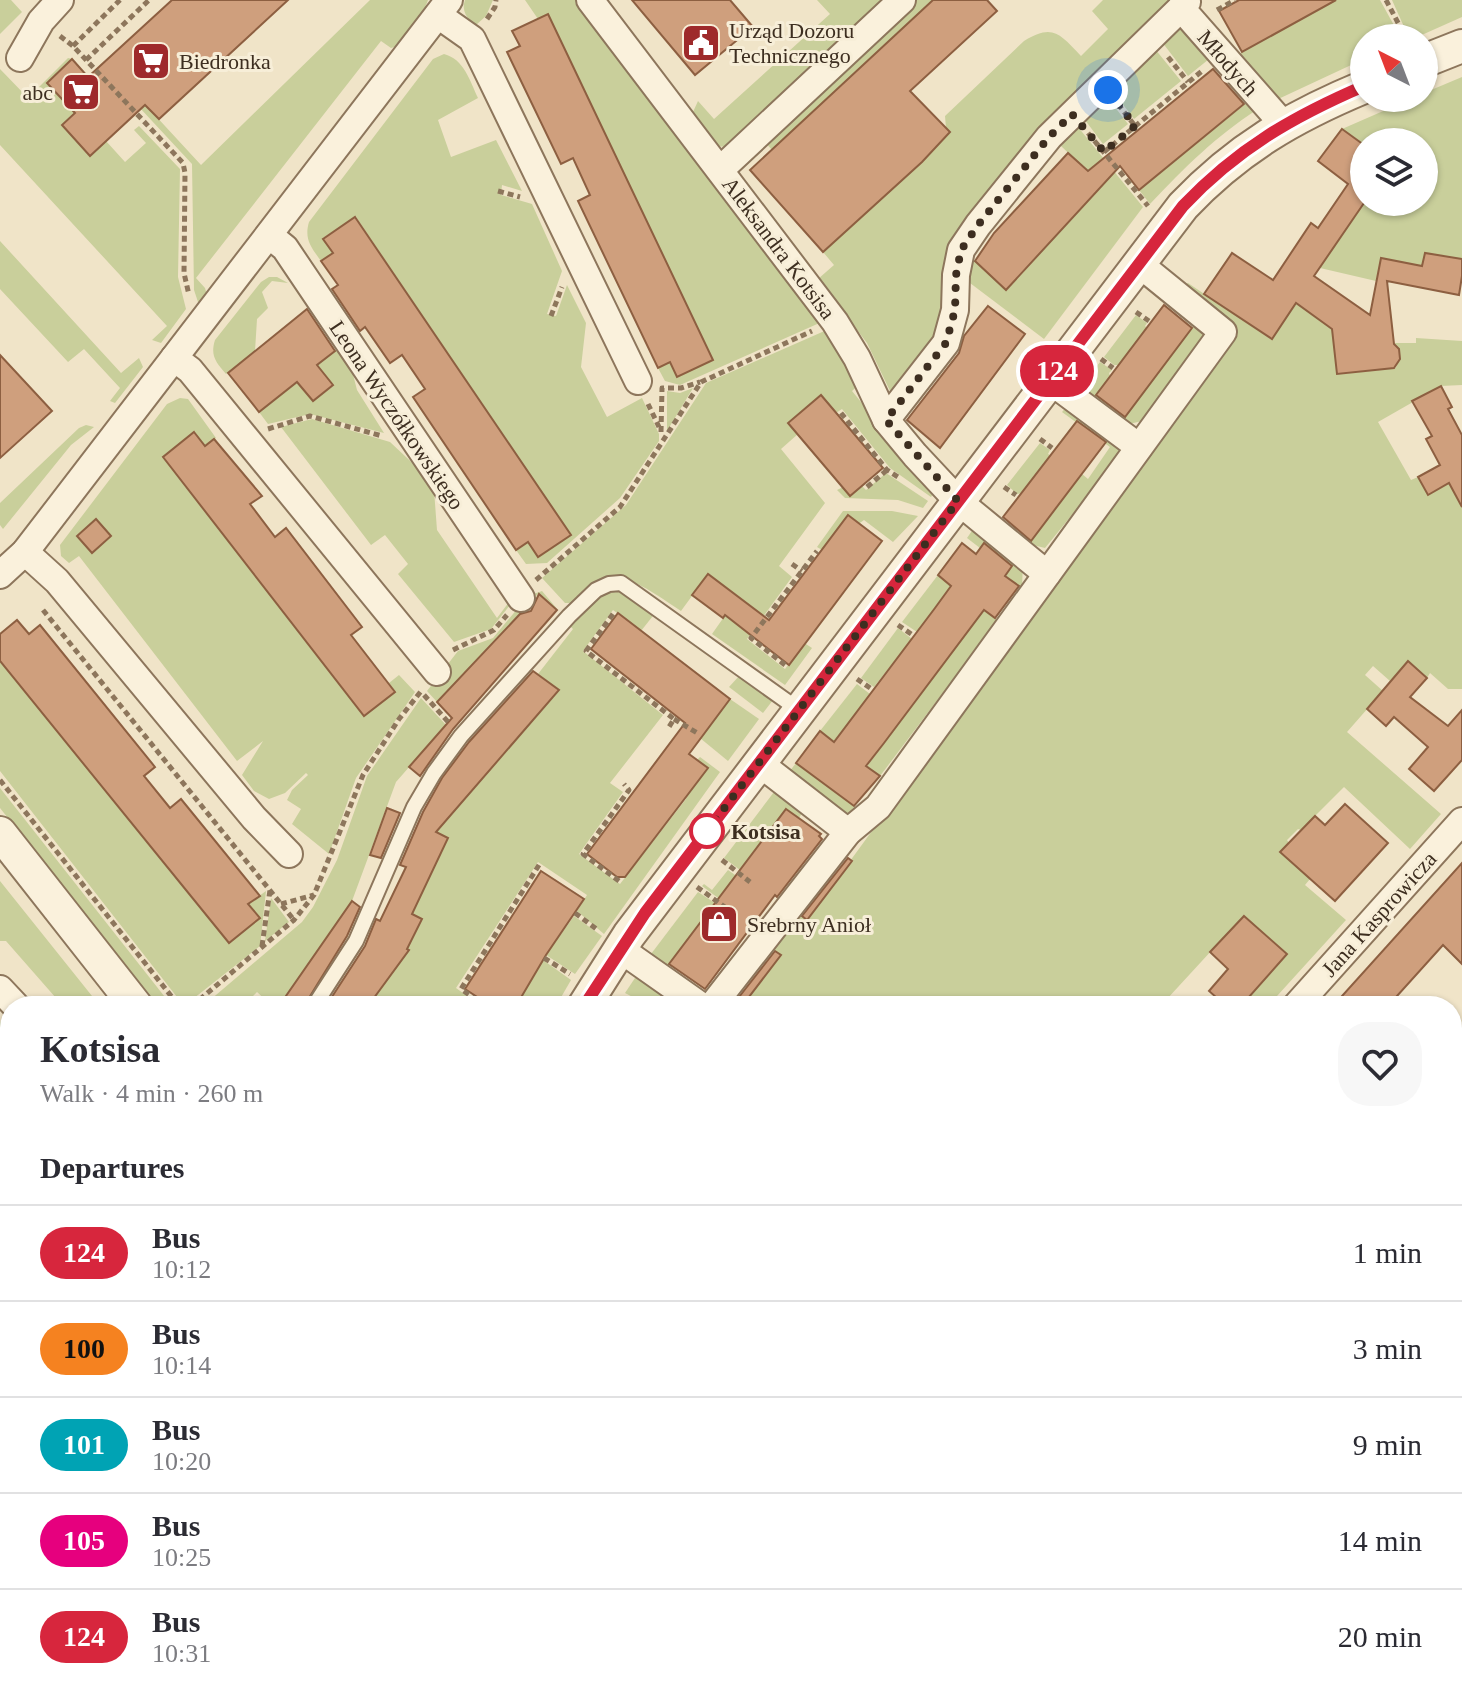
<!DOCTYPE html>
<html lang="en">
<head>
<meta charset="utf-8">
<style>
	:root { --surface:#fff; --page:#f7f7f7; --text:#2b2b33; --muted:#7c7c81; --line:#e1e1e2 }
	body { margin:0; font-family:Georgia,serif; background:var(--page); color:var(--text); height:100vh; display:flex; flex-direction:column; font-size:30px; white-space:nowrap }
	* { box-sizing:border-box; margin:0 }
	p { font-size:26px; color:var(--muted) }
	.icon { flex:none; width:44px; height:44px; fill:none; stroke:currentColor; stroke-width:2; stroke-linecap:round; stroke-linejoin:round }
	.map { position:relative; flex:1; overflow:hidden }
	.details { position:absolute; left:0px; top:996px; width:1462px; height:704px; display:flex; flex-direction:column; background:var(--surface); border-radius:32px 32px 0 0; box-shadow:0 2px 6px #0004 }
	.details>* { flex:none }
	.badge { padding:0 16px; border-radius:26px; font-size:28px; line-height:52px }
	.needle { width:52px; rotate:318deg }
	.tools { position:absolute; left:1350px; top:24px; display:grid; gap:16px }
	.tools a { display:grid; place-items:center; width:88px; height:88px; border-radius:50%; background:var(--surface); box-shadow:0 2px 6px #0004; font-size:40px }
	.you { position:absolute; width:40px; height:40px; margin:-20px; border:6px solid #fff; border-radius:50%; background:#1a73e8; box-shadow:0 0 0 12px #1a73e833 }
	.map>.badge { position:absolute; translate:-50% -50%; box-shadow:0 0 0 4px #fff }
	h2 { padding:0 40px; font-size:30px; line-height:72px }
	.round { display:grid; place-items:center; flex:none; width:84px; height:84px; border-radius:32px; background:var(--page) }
	.head { display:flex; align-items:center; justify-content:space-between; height:136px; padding:0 40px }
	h1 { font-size:38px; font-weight:800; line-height:60px }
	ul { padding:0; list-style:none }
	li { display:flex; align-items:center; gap:24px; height:96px; padding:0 40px; border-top:2px solid var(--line) }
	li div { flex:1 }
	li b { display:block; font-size:30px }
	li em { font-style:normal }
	li .badge { min-width:88px; font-weight:700; text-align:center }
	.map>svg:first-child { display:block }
	.green { fill:#c9cf9b }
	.building { fill:#cf9f7d; stroke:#8d5f41; stroke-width:2 }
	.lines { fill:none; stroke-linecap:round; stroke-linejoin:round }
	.service-casing { stroke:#8d765c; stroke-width:18 }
	.minor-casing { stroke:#8d765c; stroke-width:30 }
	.tertiary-casing { stroke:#8d765c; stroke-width:36 }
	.path { stroke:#8d765c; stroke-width:5; stroke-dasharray:6 4; stroke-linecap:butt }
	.service { stroke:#faf1dc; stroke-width:14 }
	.minor { stroke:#faf1dc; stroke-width:26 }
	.tertiary { stroke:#faf1dc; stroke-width:32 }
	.line-casing { stroke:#fff; stroke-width:18 }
	.line { stroke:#d7263d; stroke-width:12 }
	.walk { stroke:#3d2e20; stroke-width:8; stroke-dasharray:0 14.4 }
	.stop-dot { fill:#fff; stroke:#d7263d; stroke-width:4 }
	.labels { text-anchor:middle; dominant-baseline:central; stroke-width:6; stroke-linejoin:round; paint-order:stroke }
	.poi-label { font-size:22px; fill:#3d2e20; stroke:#f7eed8; text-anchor:start }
	.street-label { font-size:22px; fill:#3d2e20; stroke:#f7eed8 }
	.stop-label { font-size:22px; font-weight:bold; fill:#3d2e20; stroke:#f7eed8; text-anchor:start }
</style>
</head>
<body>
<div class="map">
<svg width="1462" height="1700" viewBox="0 0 1462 1700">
	<rect width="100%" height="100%" fill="#f0e4c8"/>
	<g class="green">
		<polygon points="0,0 11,0 22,12 0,34"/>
		<path d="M370 0H428C422 16 408 44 391 48L381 41 196 278 205 288 207 295 199 305 194 290 192 164 100 65 105 61 201 165Z"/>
		<path d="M465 0H493L486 16 476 25C467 20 461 10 465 0Z"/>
		<polygon points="525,0 583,0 824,321 680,385 665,381 658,368 670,362 678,377 713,360 548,14 538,19"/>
		<polygon points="817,0 885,0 735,140 726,147 716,146 693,112 698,101 714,119 830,14"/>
		<polygon points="916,0 934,0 772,150 765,142"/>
		<path d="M1103 0H1172L981 215 938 338 891 393 867 343 818 279 834 265 823 252 931 153 946 128 945 116 1024 41C1053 23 1060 34 1081 56L1108 29 1092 11Z"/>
		<polygon points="1336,0 1380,0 1401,38 1364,38 1364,59 1274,101 1239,54"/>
		<polygon points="1392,0 1462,0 1462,17 1415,38 1409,38"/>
		<polygon points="1183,24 1214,55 1188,76 1162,42"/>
		<polygon points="1155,49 1181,81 1134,119 1112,90"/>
		<path d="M444 54C464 59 470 81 478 98L438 120 451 157 496 140 522 191 502 185 501 195 532 204 562 271 547 314 556 316 567 285 586 323 581 367 607 417 642 398 659 434V441L620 498 547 563 526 564 516 550 528 542 570 534 356 217 323 238 333 253 321 261C311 247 304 239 309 222L433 59Z"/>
		<polygon points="68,58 72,59 47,83 78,110 62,125 90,155 106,141 125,162 146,143 134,130 139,126 180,169 178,277 186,309 161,343 152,340 167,326 0,145 0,69 28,98"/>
		<polygon points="1462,77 1462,259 1425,253 1418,287 1395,283 1398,261 1381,258 1376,281 1320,268 1365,202 1424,202 1424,142 1364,142 1364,145 1342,129 1413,98 1424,98 1424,93"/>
		<polygon points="1107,97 1128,124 1103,144 1085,120"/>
		<path d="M1250 100 1258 109C1215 137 1185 167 1150 204L1139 190Z"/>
		<polygon points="1078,127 1143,207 1044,339 970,283 970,256 1007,290 1102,185 1061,146"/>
		<polygon points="0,241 121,373 139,358 143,367 115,403 110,401 120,388 84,349 68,362 0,289"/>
		<path d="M269 277H277L288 283 272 281 262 292 268 308 257 319 255 351 226 374C216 362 210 356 215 340L261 282Z"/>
		<path d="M1188 283 1271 339 1296 303 1315 317 1317 316 1337 328V370L1341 374 1396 368C1399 353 1401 356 1394 343H1416V338L1462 341V385L1441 386 1378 422 1411 480 1418 477 1428 495 1450 483 1462 505V689H1448L1430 673 1427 678 1408 662 1390 681 1373 666 1365 675 1383 691 1347 732 1441 814 1410 849 1344 787 1301 830 1298 829 1287 840 1289 843 1282 851 1310 879 1305 885 1346 920 1268 1006H1241L1287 954 1224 937 1167 999 1173 1006H742L780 956 768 946 794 910 807 920 1234 335 1178 288Z"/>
		<polygon points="1136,315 1147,323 1145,326 1147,328 1119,365 1114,365 1104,357"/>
		<polygon points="1198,320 1207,335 1142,421 1125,425 1078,390 1100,362 1112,370 1109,373 1125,416"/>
		<path d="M829 329 862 382 852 391 888 435 939 486 931 497 890 468 842 409 836 413 821 395 789 422 798 434 781 449 825 503 779 566 792 577 747 639 785 669 803 645 806 644 812 648 785 685 712 634 738 597 708 574 681 611C638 583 614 559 571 603H565L542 578 626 505 706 383Z"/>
		<polygon points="345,343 357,390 384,433 310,414 268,424 259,412 297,382 313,401 333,386 317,365"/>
		<polygon points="693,388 667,431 667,391 680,393"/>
		<polygon points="180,398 188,399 216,438 205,446 194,432 163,457 364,716 395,692 389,683 399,675 415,692 356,778 329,854 292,824 301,809 287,800 292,790 308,775 306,773 285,793 269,799 254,791 242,775 263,741 237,761 79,556 69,563 61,556 60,545 167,404"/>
		<polygon points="1071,402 1117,438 1119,457 1045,548 1029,544 1082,474 1088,479 1110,447 1062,412"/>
		<polygon points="312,419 390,442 422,472 434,490 437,530 497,618 512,598 501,581 519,571 522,590 491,629 454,642 398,574 408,564 385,535 371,545 281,427"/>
		<polygon points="86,425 94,427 71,445 3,529 0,525 0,503 79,428"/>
		<polygon points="1040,443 1050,450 1048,454 1050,455 1022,493 1017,494 1007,485"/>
		<polygon points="886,473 928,501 923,508 898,500 845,498 837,490 843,487 851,496 862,486 866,490"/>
		<polygon points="843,511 892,511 918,516 893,542 864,520 822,550 817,547"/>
		<polygon points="976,525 1023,561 1022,588 999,571 1002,565 967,538"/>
		<polygon points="938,575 951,586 917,632 902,622"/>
		<path d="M624 590 656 612 641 631 613 610 583 651 663 715 610 783 623 792 579 854 620 884 686 799 697 760 700 757 720 772 604 934 577 911 587 895 538 862 456 988 481 1006H367L405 953 422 920 412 914 448 838 426 827 437 830 559 690 538 674 573 629 568 624C585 607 599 592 624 590Z"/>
		<polygon points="542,591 558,610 538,594 503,632 497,645 491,644 437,702 427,691 458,651 493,638 528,596"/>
		<polygon points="984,610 998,620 880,776 867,766"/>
		<polygon points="898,628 912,639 874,687 861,678"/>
		<polygon points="0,661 229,943 259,918 248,904 266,891 260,946 184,1006 0,771"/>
		<polygon points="740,675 773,700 763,713 729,687"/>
		<polygon points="857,684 870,694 834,742 820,731"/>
		<polygon points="421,698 446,725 396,782 352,901 279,1006 272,1006 257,992 243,1006 203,1006 302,922 313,907 337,860 367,776"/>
		<polygon points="730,699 759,719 728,761 700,738"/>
		<polygon points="796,763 856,808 847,820 783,780"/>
		<polygon points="0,788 172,1006 157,1006 0,808"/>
		<polygon points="774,792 802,813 799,818 786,809 740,870 724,858"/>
		<polygon points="728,870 748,884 741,915 702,886 704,884 712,890"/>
		<polygon points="0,881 100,1006 63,1006 6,941 0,941"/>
		<polygon points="698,892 715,903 668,966 651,954"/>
		<polygon points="271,898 289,922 265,941"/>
		<polygon points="574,916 602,936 575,974 546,955"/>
		<polygon points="543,960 571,980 556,1006 516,1006"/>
		<polygon points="639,972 687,1006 650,1006 625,993"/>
		<polygon points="0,1021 10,1033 10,1071 0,1061"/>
		<polygon points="0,1157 10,1167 10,1333 0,1322"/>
		<polygon points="1462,1441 1462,1581 1452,1586 1452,1445"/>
		<polygon points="0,1457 10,1467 10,1690 121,1690 115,1700 0,1700"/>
		<polygon points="180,1690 351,1690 347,1700 176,1700"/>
		<polygon points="498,1690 594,1690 570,1700 502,1700"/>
		<polygon points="746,1690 1024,1690 1034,1700 750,1700"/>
	</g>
	<g class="building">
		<polygon points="172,0 288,0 159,119 145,105 90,156 62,125 75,113 47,83 72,59 88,77"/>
		<polygon points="632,0 730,0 753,27 695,75"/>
		<polygon points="933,0 987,0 997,11 910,91 950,132 922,162 823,252 750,170"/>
		<polygon points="1239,0 1336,0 1242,52 1219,11"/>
		<polygon points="548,14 713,360 677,377 670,362 658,368 578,201 590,195 573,158 561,164 507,52 520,46 512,31"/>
		<polygon points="1213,69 1244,104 1139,190 1120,166 1006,290 975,261 994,233 1068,153 1088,171"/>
		<polygon points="1342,129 1364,145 1364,203 1314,276 1370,315 1381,258 1422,266 1425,253 1462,259 1462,276 1459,295 1387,281 1394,344 1399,349 1400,359 1394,368 1337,374 1332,329 1296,303 1272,339 1204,294 1232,253 1273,280 1311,223 1318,228 1348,184 1318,161"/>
		<polygon points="355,217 571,535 538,557 528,542 516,550 413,397 425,389 402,355 390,363 365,327 360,331 332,289 338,285 321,261 333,253 323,239"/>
		<polygon points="1164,305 1192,328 1125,417 1096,395"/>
		<polygon points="988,306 1025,334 940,448 907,420 959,353 964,336"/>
		<polygon points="307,309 335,351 317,365 333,385 313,401 297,382 259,412 228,373"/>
		<polygon points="0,355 52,411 0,458"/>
		<polygon points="1441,386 1452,407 1448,409 1462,435 1462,507 1449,483 1428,495 1418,477 1440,465 1426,439 1432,436 1412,401"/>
		<polygon points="821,395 883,468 850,496 788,423"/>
		<polygon points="1077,421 1106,442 1031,541 1003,517"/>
		<polygon points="194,432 205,446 214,439 262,496 250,504 275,537 286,528 362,627 351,635 395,692 364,716 163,457"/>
		<polygon points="848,515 882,541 789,665 725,615 723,618 692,595 708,574 769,620"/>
		<polygon points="96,519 111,536 92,553 77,536"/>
		<polygon points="962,543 976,554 984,543 1012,566 1005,576 1019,586 995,618 984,610 884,743 866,766 880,776 854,806 796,763 820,731 834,742 935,608 951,586 938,575"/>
		<polygon points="539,594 557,610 453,729 420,776 409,767 452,718 437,702 520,614 531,611"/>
		<polygon points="618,613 730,699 689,754 708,768 625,877 617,877 587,854 685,723 591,649"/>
		<polygon points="17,620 29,634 40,625 155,767 144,776 170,808 181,799 260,896 248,904 260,918 229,943 0,661 0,634"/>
		<polygon points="1408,661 1427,678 1410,697 1448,726 1462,710 1462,760 1434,791 1409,769 1428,747 1394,717 1386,726 1367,709"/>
		<polygon points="533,671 559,690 436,832 448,838 412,914 422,919 407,949 409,950 368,1006 326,1006 365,946 376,919 380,921 406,867 400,865 423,812 442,778 469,742"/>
		<polygon points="1345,804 1388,843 1335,901 1280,852 1315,816 1325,825"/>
		<polygon points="387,808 400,813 381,858 370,855"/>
		<polygon points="786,809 821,834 819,836 822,839 777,897 775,895 705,989 669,964"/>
		<polygon points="848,858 852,861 807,920 802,916"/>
		<polygon points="1462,863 1462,964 1443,945 1388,1006 1333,1006"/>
		<polygon points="541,871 584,899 546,955 516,1006 491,1006 465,989"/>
		<polygon points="352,901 360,907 347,936 304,1006 279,1006"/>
		<polygon points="1244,916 1287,954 1241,1006 1226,1006 1209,991 1228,969 1210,952"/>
		<polygon points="775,951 781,955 742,1006 732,1006"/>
	</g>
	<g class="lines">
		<g class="service-casing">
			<polyline id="service" points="314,1006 356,941 414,807 434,773 461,736 569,616 596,590 609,584 621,583 799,710"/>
		</g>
		<g class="minor-casing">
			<g id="minor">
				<polyline points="590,0 835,322 857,358 886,420 915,455 958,501 1047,574"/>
				<polyline points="1184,0 1187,2 1181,8 1283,124"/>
				<polyline points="438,15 472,39 638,381"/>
				<polyline points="20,58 41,21 60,0"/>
				<polyline points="720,170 902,0"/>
				<polyline points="269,235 285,248 521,598"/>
				<polyline points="174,358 190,370 437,672"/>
				<polyline points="1049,380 1139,447"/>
				<polyline points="886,420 946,343 955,310 956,275 961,250 978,225 1049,137 1181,8"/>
				<polyline points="25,552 57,581 254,818 289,854"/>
				<polyline points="0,575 25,552 449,0"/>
				<polyline points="759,763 848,832"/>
				<polyline points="620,949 701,1006"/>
				<polyline points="0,989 16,1006"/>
				<polyline points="712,1006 848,832 878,807 1223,332 1138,263"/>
				<polyline points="1296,1006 1462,821"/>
				<polyline points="1452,1305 1462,1312"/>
				<polyline points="0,1360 10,1369"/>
				<polyline points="1452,1681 1462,1675"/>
				<polyline points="468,1690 472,1700"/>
				<polyline points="1053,1690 1062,1700"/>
				<polyline points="133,1700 139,1690"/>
				<polyline points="1419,1700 1436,1690"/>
			</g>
		</g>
		<g class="tertiary-casing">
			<g id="tertiary">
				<polyline points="1424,61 1462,46"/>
				<polyline points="0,833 136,1006"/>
				<path d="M584 1006 629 935 1183 206C1237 149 1292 117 1364 87"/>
				<polyline points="378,1700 383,1690"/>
			</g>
		</g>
		<g class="path">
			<polyline points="1386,0 1406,38"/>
			<polyline points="1217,10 1235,0"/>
			<polyline points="487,19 495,7 496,0"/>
			<polyline points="60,36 73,46 183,163 185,173 184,273 189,295"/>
			<polyline points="73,46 120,0"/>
			<polyline points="1168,57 1188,82"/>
			<polyline points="86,60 149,0"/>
			<polyline points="1118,104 1135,126"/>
			<polyline points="1088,133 1148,206"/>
			<polyline points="1104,152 1202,71"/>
			<polyline points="498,191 520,197"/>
			<polyline points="1136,312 1149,321"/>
			<polyline points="551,316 562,287"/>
			<polyline points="1101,359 1113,368"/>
			<polyline points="648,404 659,427"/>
			<polyline points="841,413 887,470 898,477"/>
			<polyline points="268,429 310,416 382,436"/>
			<polyline points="661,432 662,388 681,388 700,382"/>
			<polyline points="1040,439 1052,448"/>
			<polyline points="867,487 887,470"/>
			<polyline points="1004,487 1016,495"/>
			<polyline points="792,564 802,571"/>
			<polyline points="536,580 620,507 701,382 812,331"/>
			<polyline points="43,610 294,920"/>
			<polyline points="613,614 586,651 674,719 669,727"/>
			<polyline points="898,625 914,636"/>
			<polyline points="453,650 494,630 507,615"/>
			<polyline points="785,665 751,638 817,551"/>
			<polyline points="857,679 873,690"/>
			<polyline points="424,695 450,724"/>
			<polyline points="674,719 699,734"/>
			<polyline points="0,780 179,1006"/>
			<polyline points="722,860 750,882"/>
			<polyline points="619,881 583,854 629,790 624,784"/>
			<polyline points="697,887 729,910"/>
			<polyline points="281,904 314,895"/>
			<polyline points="575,913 599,931"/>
			<polyline points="262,946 270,890"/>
			<polyline points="544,958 570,974"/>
			<polyline points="192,1006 294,920 314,895 363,775 399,719 422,690"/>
			<polyline points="485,1006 461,989 539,865"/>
			<polyline points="0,1070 10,1080"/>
			<polyline points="3,1073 10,1066"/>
			<polyline points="309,1700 314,1690"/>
		</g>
		<use href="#service" class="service"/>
		<use href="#minor" class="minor"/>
		<use href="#tertiary" class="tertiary"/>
	</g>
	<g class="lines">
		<g class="line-casing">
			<path id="line" d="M584 1006 645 913 1183 206C1237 149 1292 117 1364 86"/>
		</g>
		<use href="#line" class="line"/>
		<polyline class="walk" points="707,831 958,501 886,420 946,343 955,310 956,275 961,250 978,225 1049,137 1072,114 1104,152 1135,126 1108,90"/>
	</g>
	<defs>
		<g id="civic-square" transform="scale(2)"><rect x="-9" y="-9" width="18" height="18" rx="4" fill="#9e2a2b" stroke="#f7eed8"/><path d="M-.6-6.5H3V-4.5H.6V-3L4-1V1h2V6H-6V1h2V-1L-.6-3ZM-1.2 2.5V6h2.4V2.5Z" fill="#fff"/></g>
		<g id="supermarket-square" transform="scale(2)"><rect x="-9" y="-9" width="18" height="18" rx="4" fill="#9e2a2b" stroke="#f7eed8"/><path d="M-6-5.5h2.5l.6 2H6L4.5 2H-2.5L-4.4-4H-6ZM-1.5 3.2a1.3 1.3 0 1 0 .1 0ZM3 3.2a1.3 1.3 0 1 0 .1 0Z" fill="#fff"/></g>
		<g id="shop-square" transform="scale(2)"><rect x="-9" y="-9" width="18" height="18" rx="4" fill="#9e2a2b" stroke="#f7eed8"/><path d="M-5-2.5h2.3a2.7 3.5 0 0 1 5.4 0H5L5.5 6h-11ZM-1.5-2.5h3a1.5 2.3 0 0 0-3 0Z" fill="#fff"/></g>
	</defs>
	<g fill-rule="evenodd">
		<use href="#civic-square" x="701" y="43"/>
		<use href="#supermarket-square" x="151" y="61"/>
		<use href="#supermarket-square" x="81" y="92"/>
		<use href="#shop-square" x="719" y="924"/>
	</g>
	<circle class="stop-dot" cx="707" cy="831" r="16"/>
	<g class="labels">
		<g class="poi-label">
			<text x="729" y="30">Urząd Dozoru<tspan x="729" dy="25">Technicznego</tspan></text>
			<text x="179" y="61">Biedronka</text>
			<text x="53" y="92" text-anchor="end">abc</text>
			<text x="747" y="924">Srebrny Anioł</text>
		</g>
		<g class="street-label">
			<text transform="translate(1228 63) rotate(49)">Młodych</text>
			<text transform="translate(779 248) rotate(53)">Aleksandra Kotsisa</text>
			<text transform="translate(397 415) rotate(56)">Leona Wyczółkowskiego</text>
			<text transform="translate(1379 914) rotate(-48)">Jana Kasprowicza</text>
		</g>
		<g class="stop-label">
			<text x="731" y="831">Kotsisa</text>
		</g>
	</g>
</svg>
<div class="tools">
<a><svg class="needle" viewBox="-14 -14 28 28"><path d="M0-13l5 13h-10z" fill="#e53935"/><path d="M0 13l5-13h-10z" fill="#7c7c81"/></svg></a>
<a><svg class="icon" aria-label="layers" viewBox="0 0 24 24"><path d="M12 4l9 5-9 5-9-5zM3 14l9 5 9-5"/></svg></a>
</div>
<div class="you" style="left:1108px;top:90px"></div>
<b class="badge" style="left:1057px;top:371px;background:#d7263d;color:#fff">124</b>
<section class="details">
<div class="head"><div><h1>Kotsisa</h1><p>Walk · 4 min · 260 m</p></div><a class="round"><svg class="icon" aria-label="heart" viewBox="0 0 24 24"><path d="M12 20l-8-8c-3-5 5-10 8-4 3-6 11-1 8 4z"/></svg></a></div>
<h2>Departures</h2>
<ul>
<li><span class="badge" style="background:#d7263d;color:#fff">124</span><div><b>Bus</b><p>10:12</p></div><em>1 min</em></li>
<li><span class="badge" style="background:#f58220;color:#111">100</span><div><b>Bus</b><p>10:14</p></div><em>3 min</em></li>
<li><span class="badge" style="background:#00a3b4;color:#fff">101</span><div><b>Bus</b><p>10:20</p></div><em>9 min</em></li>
<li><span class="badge" style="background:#e6007e;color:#fff">105</span><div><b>Bus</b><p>10:25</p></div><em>14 min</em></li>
<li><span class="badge" style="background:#d7263d;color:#fff">124</span><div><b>Bus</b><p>10:31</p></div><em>20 min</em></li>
</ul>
</section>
</div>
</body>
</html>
